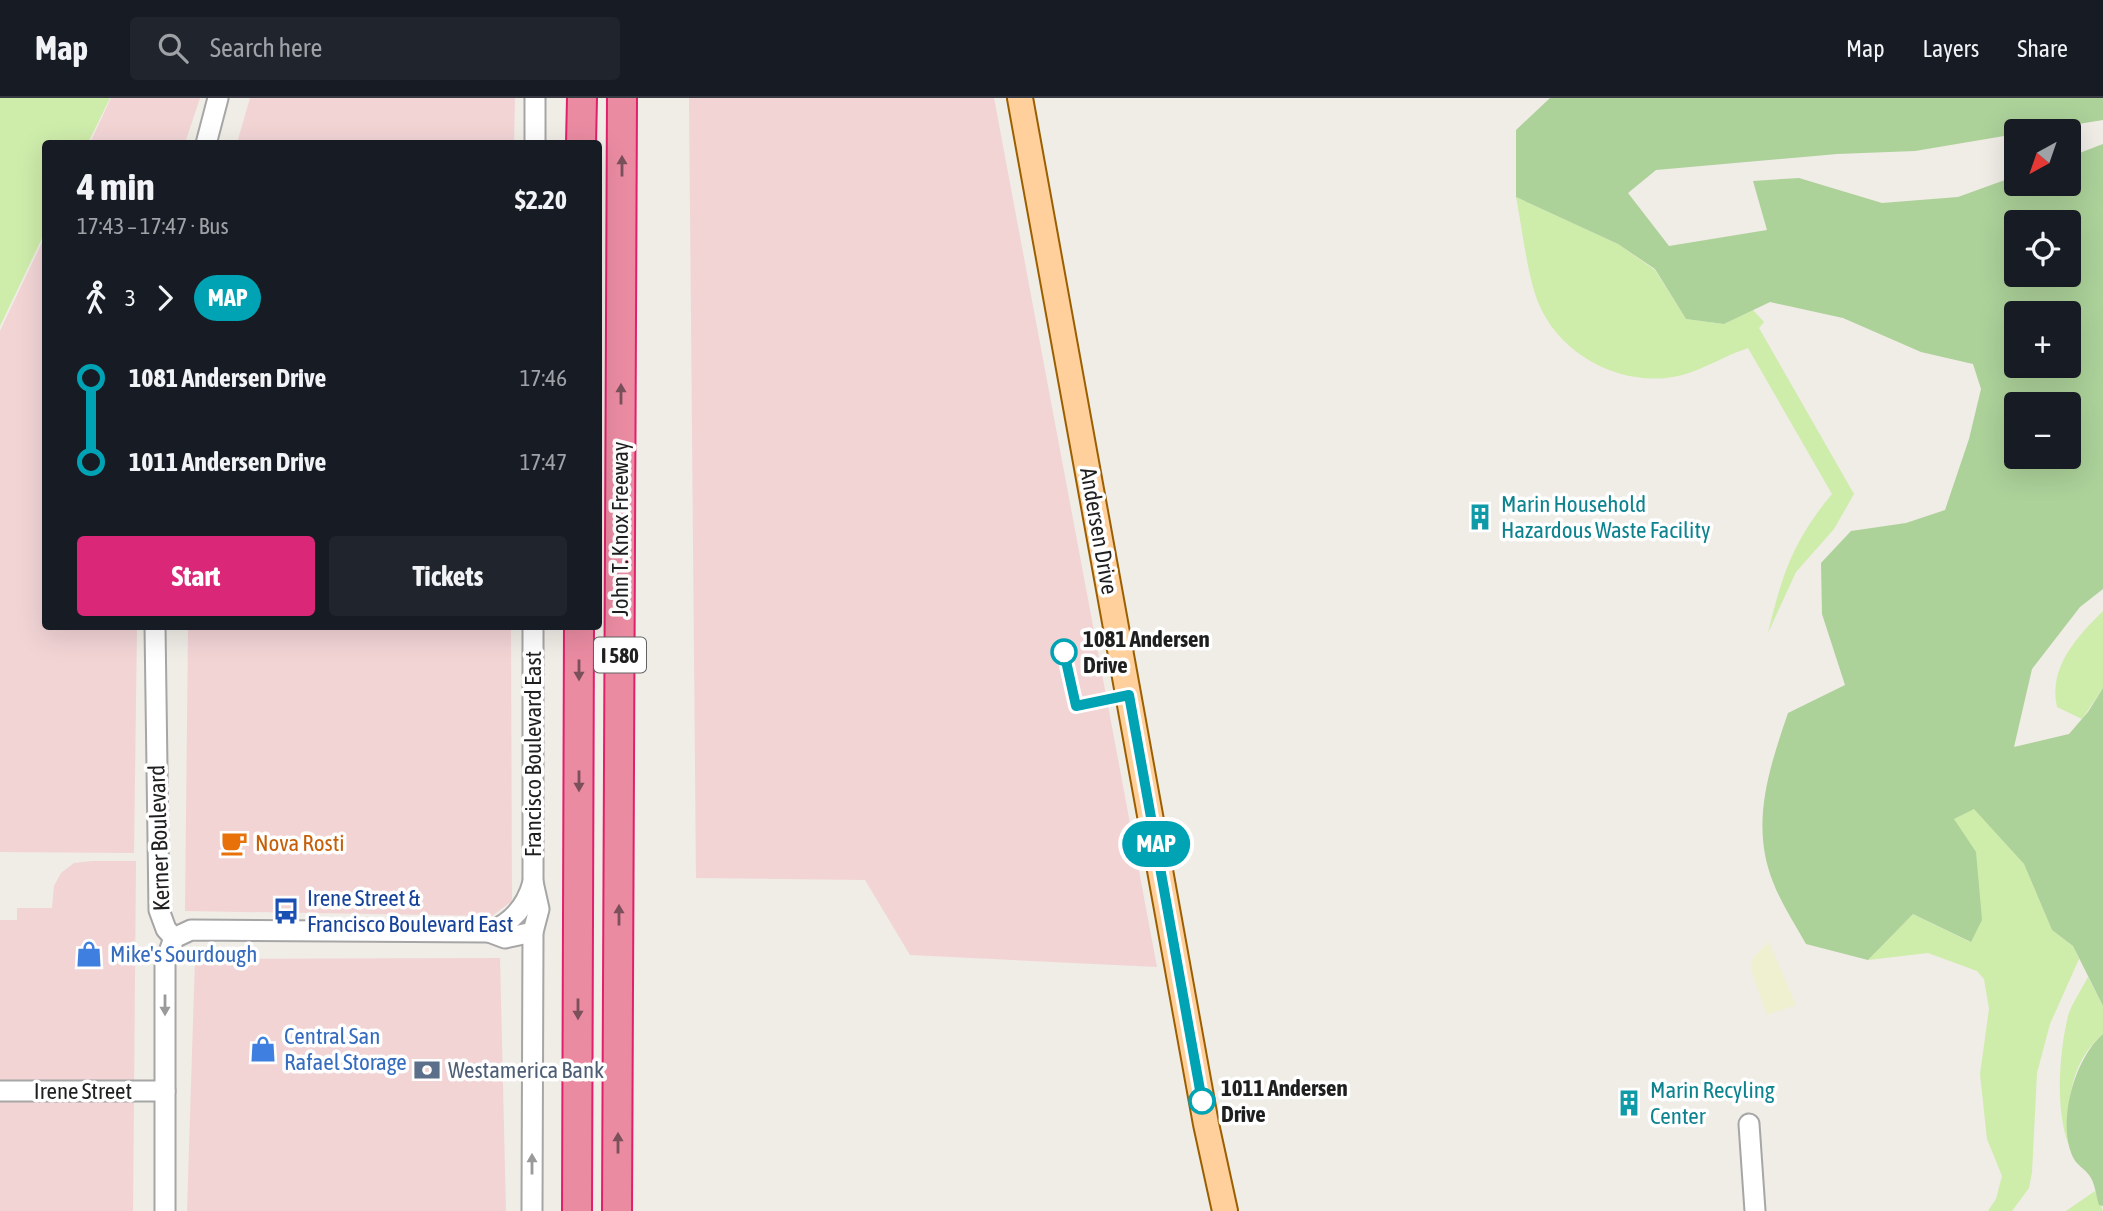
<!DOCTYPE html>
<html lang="en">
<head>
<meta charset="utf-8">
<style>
	:root { --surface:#171b24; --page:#20242c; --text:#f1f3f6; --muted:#9ea1a6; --line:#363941; --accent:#db2777 }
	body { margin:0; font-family:"Asap Condensed",sans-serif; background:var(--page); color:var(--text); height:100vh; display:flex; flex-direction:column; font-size:26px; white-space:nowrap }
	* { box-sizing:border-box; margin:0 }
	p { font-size:23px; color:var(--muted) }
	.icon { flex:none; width:38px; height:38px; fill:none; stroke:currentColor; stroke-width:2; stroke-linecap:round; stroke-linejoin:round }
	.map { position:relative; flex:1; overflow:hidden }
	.side { position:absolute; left:42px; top:42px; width:560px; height:490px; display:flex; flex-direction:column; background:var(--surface); border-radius:7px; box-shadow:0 7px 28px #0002 }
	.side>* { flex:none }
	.badge { padding:0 14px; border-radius:23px; font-size:24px; line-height:46px }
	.needle { width:46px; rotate:220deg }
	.tools { position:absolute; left:2004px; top:21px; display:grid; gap:14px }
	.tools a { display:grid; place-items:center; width:77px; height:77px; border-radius:7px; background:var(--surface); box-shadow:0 7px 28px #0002; font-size:35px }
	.map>.badge { position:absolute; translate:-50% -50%; box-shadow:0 0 0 4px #fff }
	.legs { display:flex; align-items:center; gap:10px; height:77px; padding:0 35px; font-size:23px }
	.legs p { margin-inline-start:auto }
	.head { display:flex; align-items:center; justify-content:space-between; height:119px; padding:0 35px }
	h1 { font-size:38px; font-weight:700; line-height:52px }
	.cta { display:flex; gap:14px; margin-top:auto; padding:14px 35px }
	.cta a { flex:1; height:80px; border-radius:7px; background:var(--accent); color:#fff; font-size:28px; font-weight:700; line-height:80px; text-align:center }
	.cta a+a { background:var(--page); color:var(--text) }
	ul { padding:0 35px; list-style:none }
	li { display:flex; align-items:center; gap:24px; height:84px; font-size:26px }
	li i { display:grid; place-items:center; width:10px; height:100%; margin:0 9px; background:currentColor }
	li i::after { content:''; width:18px; height:18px; margin:-9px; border:5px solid; border-radius:50%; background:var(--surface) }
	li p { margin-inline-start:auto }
	li:first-child i { background:linear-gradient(#0000 50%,currentColor 0) }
	li:last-child i { background:linear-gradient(currentColor 50%,#0000 0) }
	header { display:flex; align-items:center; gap:42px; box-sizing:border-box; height:98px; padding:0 35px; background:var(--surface); border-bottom:2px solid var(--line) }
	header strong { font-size:33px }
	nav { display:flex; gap:38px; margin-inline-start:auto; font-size:24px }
	.search { width:490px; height:63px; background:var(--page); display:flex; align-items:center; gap:18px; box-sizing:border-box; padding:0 24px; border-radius:7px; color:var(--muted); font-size:26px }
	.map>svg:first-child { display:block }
	.commercial { fill:#f2d4d5 }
	.farmland { fill:#eff0d0 }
	.grass { fill:#ceecaa }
	.forest { fill:#acd199; fill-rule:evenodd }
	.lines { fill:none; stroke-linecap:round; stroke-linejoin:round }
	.minor-casing { stroke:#a6a6a6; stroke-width:23 }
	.major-casing { stroke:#9b5f00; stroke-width:28 }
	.highway-casing { stroke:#e1206c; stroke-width:32 }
	.minor { stroke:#fff; stroke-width:19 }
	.major { stroke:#ffcf9c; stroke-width:24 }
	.highway { stroke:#ea8ba2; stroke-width:28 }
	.oneway { fill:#7a505a }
	.oneway2 { fill:#9a9a9a }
	.line-1-casing { stroke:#fff; stroke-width:16 }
	.line-1 { stroke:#00a3b4; stroke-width:10 }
	.stop-1-dot { fill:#fff; stroke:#00a3b4; stroke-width:3.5 }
	.labels { text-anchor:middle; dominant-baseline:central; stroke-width:7; stroke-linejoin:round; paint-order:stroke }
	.shield { fill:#fff; stroke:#626262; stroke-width:2 }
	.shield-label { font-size:21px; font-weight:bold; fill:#1f1f1f }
	.culture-label { font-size:23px; fill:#0d838f; stroke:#fff; text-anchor:start }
	.street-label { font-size:23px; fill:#1f1f1f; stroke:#fff }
	.stop-label { font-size:23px; font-weight:bold; fill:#1f1f1f; stroke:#fff; text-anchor:start }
	.food-label { font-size:23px; fill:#c56008; stroke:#fff; text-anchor:start }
	.transit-label { font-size:23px; fill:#164399; stroke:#fff; text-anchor:start }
	.shop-label { font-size:23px; fill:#366cbe; stroke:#fff; text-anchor:start }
	.service-label { font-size:23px; fill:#4e5e75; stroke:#fff; text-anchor:start }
</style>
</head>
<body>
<header>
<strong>Map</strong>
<div class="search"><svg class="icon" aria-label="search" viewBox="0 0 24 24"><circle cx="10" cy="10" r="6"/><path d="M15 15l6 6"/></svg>Search here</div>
<nav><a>Map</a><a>Layers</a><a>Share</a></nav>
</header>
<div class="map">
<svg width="2103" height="1113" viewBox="0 0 2103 1113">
	<rect width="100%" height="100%" fill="#f0ece6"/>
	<g class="commercial">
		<polygon points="111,0 200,0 185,45 90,45"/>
		<polygon points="250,0 515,0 514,45 237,45"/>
		<polygon points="689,0 994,0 1157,869 910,857 865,782 696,780"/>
		<polygon points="45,138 46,528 137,529 134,755 0,754 0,233"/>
		<polygon points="188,529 511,529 512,803 492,818 185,813"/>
		<polygon points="92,763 136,763 133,1113 0,1113 0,822 17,822 17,810 52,810 54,788 61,775 74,765"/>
		<polygon points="500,860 506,1113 187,1113 195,861"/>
	</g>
	<polygon class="farmland" points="1769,844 1796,907 1767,917 1751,872 1753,859"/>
	<g class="grass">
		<polygon points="0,0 110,0 88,45 46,46 45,134 0,228"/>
		<path d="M1516 99 1618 146 1655 172 1686 221 1724 226 1753 212 1764 224 1759 230 1854 396 1834 431 1796 474 1768 535C1782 477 1793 443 1832 396L1748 250C1723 258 1698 275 1673 279 1618 288 1559 256 1538 204 1527 176 1522 129 1516 99Z"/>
		<path d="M2103 513V590L2082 621 2057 609C2048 569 2077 539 2103 513Z"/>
		<polygon points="1974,710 2024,766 2052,832 2073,848 2079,861 2050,926 2037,975 2032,1074 2029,1090 2012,1113 1988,1113 1996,1101 2002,1078 1987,1041 1980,976 1989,911 1984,881 1977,873 1928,855 1868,862 1913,816 1970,844 1954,721"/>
		<path d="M2088 879 2103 908V936C2068 965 2065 1013 2072 1054 2054 1020 2059 955 2068 918 2072 905 2082 891 2088 879Z"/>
		<polygon points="2095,1093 2103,1113 2066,1113"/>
	</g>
	<g class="forest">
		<path d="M1550 0H2103V22L2035 33H2016V36L1915 53 1837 56 1656 72 1628 95 1669 148 1767 132 1753 83 1799 80 1882 105 1958 99 2016 78V86H2068L2069 59 2103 46V491L2080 509 2032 571 2014 649 2069 636 2088 614 2103 590V908L2073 848 2052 832 2024 766 1974 711 1954 721 1976 754 1982 822 1971 844 1913 816 1868 862 1806 846C1795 826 1781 805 1773 784 1750 726 1769 671 1788 615L1845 587 1822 516 1821 465 1851 433 1906 425 1945 412 1969 341 1981 291 1973 266 1921 254 1843 220 1770 204 1724 226 1686 221 1655 171 1618 146 1516 99V32ZM2016 124H2068V177H2016ZM2016 215H2068V268H2016ZM2016 306H2068V359H2016Z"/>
		<path d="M2103 936V1108L2099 1107C2096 1098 2095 1084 2089 1077 2085 1071 2078 1068 2074 1061 2056 1026 2074 961 2103 936Z"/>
	</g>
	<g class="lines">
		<g class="minor-casing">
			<g id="minor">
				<polyline points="206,46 218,0"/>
				<polyline points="535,46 535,0"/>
				<polyline points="155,528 159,812 166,831 174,840"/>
				<polyline points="489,834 505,840 533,834"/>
				<polyline points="0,993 165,993"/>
				<polyline points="1749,1026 1755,1113"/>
				<path d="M165 1113V865L174 840 191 832 489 834C512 825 527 807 533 784V528"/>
				<polyline points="532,1113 533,834 539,811 533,784"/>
			</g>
		</g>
		<g class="major-casing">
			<polyline id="major" points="1020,0 1206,1026 1225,1113"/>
		</g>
		<g class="highway-casing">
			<g id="highway">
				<polyline points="581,46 582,0"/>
				<polyline points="577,1113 579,528"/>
				<polyline points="617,1113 622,0"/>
			</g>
		</g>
		<use href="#minor" class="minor"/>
		<use href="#major" class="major"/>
		<use href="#highway" class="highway"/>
	</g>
	<defs><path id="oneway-solid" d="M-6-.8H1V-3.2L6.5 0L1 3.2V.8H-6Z" transform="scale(1.75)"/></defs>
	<g class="oneway">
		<use href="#oneway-solid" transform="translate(622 68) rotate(-90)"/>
		<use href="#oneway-solid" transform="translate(621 296) rotate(-90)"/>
		<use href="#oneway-solid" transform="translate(579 572) rotate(90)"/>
		<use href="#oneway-solid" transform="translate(579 683) rotate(90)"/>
		<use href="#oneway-solid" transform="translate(619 817) rotate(-90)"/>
		<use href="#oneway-solid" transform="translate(578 911) rotate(90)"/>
		<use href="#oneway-solid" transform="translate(618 1045) rotate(-90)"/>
	</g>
	<g class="oneway2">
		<use href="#oneway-solid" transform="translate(165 907) rotate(90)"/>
		<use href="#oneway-solid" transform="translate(532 1066) rotate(-90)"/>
	</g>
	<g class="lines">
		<g class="line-1-casing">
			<polyline id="line-1" points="1064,554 1076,608 1129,597 1202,1003"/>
		</g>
		<use href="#line-1" class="line-1"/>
	</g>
	<defs>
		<g id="building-bare" transform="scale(2.1)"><path d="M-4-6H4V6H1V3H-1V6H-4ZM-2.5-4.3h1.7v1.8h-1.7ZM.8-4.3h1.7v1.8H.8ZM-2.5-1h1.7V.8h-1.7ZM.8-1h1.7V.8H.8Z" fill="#0f9aa8" stroke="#fff" stroke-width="2.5" paint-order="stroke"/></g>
		<g id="cafe-bare" transform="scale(2.1)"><path d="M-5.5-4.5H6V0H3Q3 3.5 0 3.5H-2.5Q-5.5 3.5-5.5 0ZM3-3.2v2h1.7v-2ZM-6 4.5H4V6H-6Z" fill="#e8710a" stroke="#fff" stroke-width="2.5" paint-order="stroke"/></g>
		<g id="bus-bare" transform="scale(2.1)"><path d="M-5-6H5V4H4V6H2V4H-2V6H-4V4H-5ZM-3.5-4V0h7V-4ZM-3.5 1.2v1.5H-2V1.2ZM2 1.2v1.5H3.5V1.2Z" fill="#1a4fb4" stroke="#fff" stroke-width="2.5" paint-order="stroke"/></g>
		<g id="shop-bare" transform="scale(2.1)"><path d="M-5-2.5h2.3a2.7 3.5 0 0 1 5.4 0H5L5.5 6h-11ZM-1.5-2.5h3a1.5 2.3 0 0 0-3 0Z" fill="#3f7fe0" stroke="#fff" stroke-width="2.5" paint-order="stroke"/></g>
		<g id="bank-bare" transform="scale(2.1)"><path d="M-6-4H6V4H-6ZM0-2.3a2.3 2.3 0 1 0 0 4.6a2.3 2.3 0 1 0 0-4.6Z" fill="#5c6f8a" stroke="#fff" stroke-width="2.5" paint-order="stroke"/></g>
	</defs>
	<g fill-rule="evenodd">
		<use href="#building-bare" x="1480" y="419"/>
		<use href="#cafe-bare" x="234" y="745"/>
		<use href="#bus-bare" x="286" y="813"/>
		<use href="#shop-bare" x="89" y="856"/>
		<use href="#shop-bare" x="263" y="951"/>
		<use href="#bank-bare" x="427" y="972"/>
		<use href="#building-bare" x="1629" y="1005"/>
	</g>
	<g class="stop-1-dot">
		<circle cx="1064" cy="554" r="12"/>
		<circle cx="1202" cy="1003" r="12"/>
	</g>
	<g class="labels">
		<rect class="shield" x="594" y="539.5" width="52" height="35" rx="5"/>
		<g class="shield-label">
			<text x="620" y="557">I 580</text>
		</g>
		<g class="culture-label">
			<text x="1501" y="406">Marin Household<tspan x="1501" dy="26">Hazardous Waste Facility</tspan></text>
			<text x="1650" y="992">Marin Recyling<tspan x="1650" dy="26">Center</tspan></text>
		</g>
		<g class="street-label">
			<text transform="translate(620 431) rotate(-90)">John T. Knox Freeway</text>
			<text transform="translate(1099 433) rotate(80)">Andersen Drive</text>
			<text transform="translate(533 656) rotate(-90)">Francisco Boulevard East</text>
			<text transform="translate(159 740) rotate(-92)">Kerner Boulevard</text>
			<text x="83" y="993">Irene Street</text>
		</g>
		<g class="stop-label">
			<text x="1083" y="541">1081 Andersen<tspan x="1083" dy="26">Drive</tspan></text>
			<text x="1221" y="990">1011 Andersen<tspan x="1221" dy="26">Drive</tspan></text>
		</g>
		<g class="food-label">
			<text x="255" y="745">Nova Rosti</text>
		</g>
		<g class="transit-label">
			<text x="307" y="800">Irene Street &amp;<tspan x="307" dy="26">Francisco Boulevard East</tspan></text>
		</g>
		<g class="shop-label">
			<text x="110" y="856">Mike's Sourdough</text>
			<text x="284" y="938">Central San<tspan x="284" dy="26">Rafael Storage</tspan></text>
		</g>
		<g class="service-label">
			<text x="448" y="972">Westamerica Bank</text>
		</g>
	</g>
</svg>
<div class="tools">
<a><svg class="needle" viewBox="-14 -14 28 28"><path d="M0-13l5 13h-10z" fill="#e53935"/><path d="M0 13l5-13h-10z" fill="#9ea1a6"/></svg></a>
<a><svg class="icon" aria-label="locate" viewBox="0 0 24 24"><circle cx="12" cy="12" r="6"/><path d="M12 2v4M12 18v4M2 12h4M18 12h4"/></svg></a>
<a>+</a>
<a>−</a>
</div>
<b class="badge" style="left:1156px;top:746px;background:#00a3b4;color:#fff">MAP</b>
<section class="side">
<div class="head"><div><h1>4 min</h1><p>17:43 – 17:47 · Bus</p></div><b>$2.20</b></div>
<div class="legs"><svg class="icon" aria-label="walk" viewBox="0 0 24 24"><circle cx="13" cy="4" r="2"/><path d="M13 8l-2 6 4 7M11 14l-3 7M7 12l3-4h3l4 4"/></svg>3<svg class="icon" aria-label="forward" viewBox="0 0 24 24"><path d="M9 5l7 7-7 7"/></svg><b class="badge" style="background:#00a3b4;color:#fff">MAP</b></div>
<ul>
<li><i style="color:#00a3b4"></i><b>1081 Andersen Drive</b><p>17:46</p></li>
<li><i style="color:#00a3b4"></i><b>1011 Andersen Drive</b><p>17:47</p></li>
</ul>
<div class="cta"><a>Start</a><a>Tickets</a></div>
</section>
</div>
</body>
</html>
